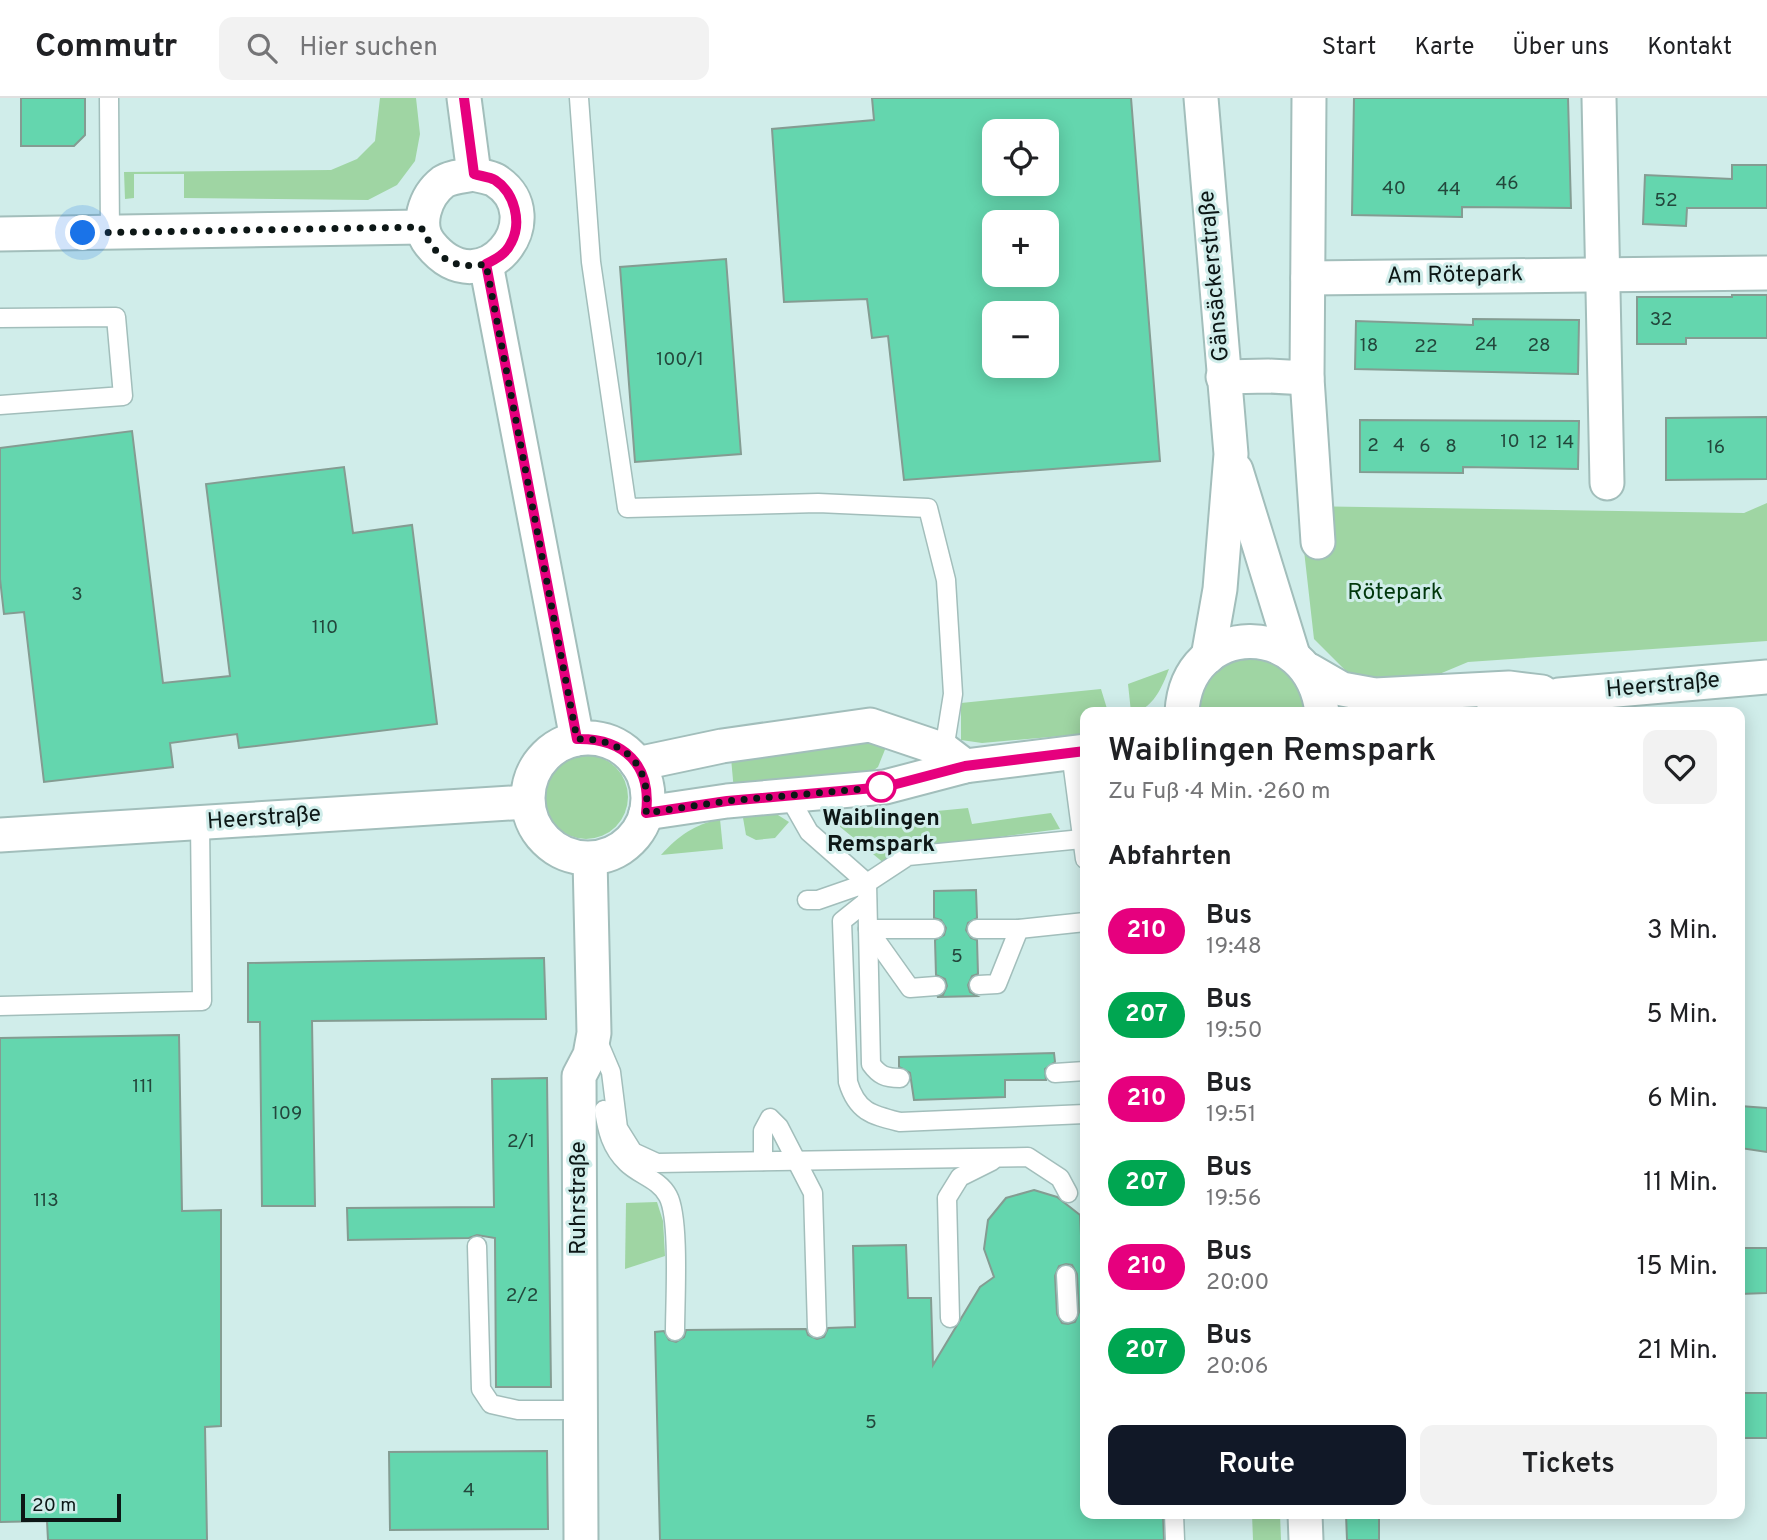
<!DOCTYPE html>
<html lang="de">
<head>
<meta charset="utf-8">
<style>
	:root { --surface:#fff; --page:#f2f2f2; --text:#202124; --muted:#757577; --line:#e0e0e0; --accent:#111827 }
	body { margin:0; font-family:Overpass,sans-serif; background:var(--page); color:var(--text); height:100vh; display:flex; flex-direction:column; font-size:26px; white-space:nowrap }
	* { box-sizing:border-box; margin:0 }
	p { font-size:23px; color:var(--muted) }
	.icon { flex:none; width:38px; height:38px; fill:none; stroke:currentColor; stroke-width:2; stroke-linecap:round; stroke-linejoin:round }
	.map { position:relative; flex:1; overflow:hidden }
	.drawer { position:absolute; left:1080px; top:609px; width:665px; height:812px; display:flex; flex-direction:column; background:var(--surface); border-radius:14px; box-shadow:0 4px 18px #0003 }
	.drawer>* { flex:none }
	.badge { padding:0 14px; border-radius:23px; font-size:24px; line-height:46px }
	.tools { position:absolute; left:982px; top:21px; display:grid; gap:14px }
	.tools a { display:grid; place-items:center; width:77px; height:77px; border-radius:14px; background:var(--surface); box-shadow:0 4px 18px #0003; font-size:35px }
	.scale { position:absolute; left:21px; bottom:18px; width:100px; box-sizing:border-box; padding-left:7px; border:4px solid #0d1716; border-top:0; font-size:19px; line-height:24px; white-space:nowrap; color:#0d1716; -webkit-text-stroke:5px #d0edea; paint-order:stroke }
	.you { position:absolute; width:35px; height:35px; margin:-18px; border:5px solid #fff; border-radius:50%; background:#1a73e8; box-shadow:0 0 0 10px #1a73e833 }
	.map>.badge { position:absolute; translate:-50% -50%; box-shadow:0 0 0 4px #fff }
	h2 { padding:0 28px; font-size:26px; line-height:63px }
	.round { display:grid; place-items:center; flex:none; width:74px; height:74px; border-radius:14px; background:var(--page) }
	.summary { display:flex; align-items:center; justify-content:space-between; height:119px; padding:0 28px }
	h1 { font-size:33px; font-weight:600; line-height:52px }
	.button { display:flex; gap:14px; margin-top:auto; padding:14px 28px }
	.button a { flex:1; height:80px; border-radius:14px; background:var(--accent); color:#fff; font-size:28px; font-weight:600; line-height:80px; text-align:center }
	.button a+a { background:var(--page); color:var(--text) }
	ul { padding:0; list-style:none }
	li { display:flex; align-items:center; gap:21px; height:84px; padding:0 28px }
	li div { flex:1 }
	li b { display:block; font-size:26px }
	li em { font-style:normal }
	li .badge { min-width:77px; font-weight:700; text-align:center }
	header { display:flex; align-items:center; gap:42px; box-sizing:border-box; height:98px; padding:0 35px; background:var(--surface); border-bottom:2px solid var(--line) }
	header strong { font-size:33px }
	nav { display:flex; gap:38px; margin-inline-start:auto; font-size:24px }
	.search { width:490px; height:63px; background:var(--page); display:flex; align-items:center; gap:18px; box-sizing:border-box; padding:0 24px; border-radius:14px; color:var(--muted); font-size:26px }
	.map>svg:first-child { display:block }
	.green { fill:#9fd5a3 }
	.building { fill:#64d6ae; stroke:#849c92; stroke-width:2; fill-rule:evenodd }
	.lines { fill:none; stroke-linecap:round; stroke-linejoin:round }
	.service-casing { stroke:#a2bebb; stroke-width:21 }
	.minor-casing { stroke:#a2bebb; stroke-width:37 }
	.service { stroke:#fff; stroke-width:18 }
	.minor { stroke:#fff; stroke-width:33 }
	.line-casing { stroke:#fff; stroke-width:16 }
	.line { stroke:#e6007e; stroke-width:10 }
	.walk { stroke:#0d1716; stroke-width:7; stroke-dasharray:0 12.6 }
	.stop-dot { fill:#fff; stroke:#e6007e; stroke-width:3.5 }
	.labels { text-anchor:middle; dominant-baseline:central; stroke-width:6; stroke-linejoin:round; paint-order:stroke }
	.number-label { font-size:19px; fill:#23473c }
	.street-label { font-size:23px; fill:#0d1716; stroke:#d0edea }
	.park-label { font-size:23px; fill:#00370c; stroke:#d0edea }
	.stop-label { font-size:23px; font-weight:bold; fill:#0d1716; stroke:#d0edea }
</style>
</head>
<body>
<header>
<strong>Commutr</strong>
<div class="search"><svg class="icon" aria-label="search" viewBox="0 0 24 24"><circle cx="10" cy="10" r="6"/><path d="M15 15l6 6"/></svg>Hier suchen</div>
<nav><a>Start</a><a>Karte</a><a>Über uns</a><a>Kontakt</a></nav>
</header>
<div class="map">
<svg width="1767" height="1442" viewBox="0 0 1767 1442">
	<rect width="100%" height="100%" fill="#d0edea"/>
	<g class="green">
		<polygon points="380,0 416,0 420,36 415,63 397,87 368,102 184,100 184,76 134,76 134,100 125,101 124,74 331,72 357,61 375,43"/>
		<polygon points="1767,405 1767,543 1468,564 1437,577 1368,583 1353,580 1314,541 1299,408 1744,415"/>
		<path d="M1243 559 1277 565 1301 591 1306 614H1197C1203 582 1211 570 1243 559Z"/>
		<path d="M1169 571C1163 587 1152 614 1131 614L1128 586Z"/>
		<polygon points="1101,591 1108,614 1085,614 1085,636 982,645 961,642 961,605"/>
		<polygon points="867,643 886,649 878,669 857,685 734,693 731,660"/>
		<circle cx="586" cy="699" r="42"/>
		<polygon points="968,710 972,726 1051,715 1060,731 906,751 885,766 833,723"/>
		<polygon points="770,712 789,724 775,740 756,742 746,737 742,714"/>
		<path d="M720 721 723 751 661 757C679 737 694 727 720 721Z"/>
		<polygon points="657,1104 663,1123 665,1158 625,1171 626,1105"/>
		<polygon points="1252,1416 1280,1416 1281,1442 1253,1442"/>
	</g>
	<g class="building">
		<polygon points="21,0 85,0 85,37 74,48 21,48"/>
		<path d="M872 0H1131L1160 363 904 382 888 238 872 240 867 201 784 204 772 31 874 22ZM994 33H1046V86H994ZM994 124H1046V177H994ZM994 215H1046V268H994Z"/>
		<polygon points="1354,0 1568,0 1571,110 1462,109 1462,119 1352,117"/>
		<polygon points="1732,67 1767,67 1767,110 1687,110 1686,128 1643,126 1645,77 1732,81"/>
		<polygon points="726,161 741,356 635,364 620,169"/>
		<polygon points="1732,197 1767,197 1767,240 1686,240 1686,246 1637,246 1637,199 1732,199"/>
		<polygon points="1473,221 1579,222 1578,276 1355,271 1356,223 1473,227"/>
		<polygon points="1767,319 1767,381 1666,382 1666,320"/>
		<polygon points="1360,322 1579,323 1578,371 1463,369 1463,375 1360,374"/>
		<polygon points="132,333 163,585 230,578 206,386 344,369 353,435 412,427 437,626 239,650 237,636 170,645 173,669 44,684 24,514 4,516 0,481 0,350"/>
		<polygon points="976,792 977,820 968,825 966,832 971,840 977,842 978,876 972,878 968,887 970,894 977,898 937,899 943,897 947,888 945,881 936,877 935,842 944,837 946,830 941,822 934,820 934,793"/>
		<polygon points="544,860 546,921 312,923 315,1108 262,1108 260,924 248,924 248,865"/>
		<polygon points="179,937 182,1113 221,1112 221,1328 205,1329 207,1442 48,1442 47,1423 0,1424 0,940"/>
		<polygon points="1054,955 1055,964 1045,971 1046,982 1005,982 1005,999 914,1002 910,975 899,969 899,959"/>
		<polygon points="547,980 551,1289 496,1289 495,1140 477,1137 469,1140 348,1142 347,1110 494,1109 492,981"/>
		<polygon points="1740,1008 1767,1010 1767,1054 1740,1050"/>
		<path d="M1034 1092 1057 1099 1080 1117 1085 1219V1416H1163L1164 1442H660L655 1234 664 1233 669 1242 676 1244 684 1239 686 1232 806 1231 808 1237 817 1241 824 1239 828 1230 855 1229 853 1148 906 1147 908 1200H931L933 1267 980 1189 994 1179 984 1151 988 1122 1006 1100ZM1066 1166 1072 1167 1077 1176 1079 1214 1075 1224 1068 1226 1062 1225 1057 1216 1055 1178 1059 1168Z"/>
		<polygon points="1740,1150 1767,1150 1767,1195 1740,1196"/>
		<rect x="1740" y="1295" width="27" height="45"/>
		<polygon points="547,1353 548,1431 390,1432 389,1354"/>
		<polygon points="1346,1416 1379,1416 1379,1442 1347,1442"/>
	</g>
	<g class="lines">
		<g class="service-casing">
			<g id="service">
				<polyline points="109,0 110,135"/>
				<polyline points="579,0 591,164 627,410 818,405 928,410 946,482 953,596 944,652"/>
				<polyline points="0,220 116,219 123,298 0,307"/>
				<polyline points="1071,655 1085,761"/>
				<path d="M788 697 809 734 867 785 871 966C879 977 885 980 900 980"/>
				<polyline points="807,802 818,802 867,785 908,758 1082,741"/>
				<path d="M867 803 842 823 848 984C857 1014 872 1017 900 1024L1085 1016"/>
				<polyline points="868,831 910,890 936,888"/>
				<polyline points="868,831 935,831"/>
				<polyline points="977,831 1019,831 1085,824"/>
				<polyline points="979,887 997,886 1019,831"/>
				<polyline points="0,908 202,903 200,725"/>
				<polyline points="597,941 611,974 618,1030 633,1054 657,1065 1028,1059 1060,1080 1068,1095"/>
				<polyline points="1055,975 1085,973"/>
				<path d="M604 1012C607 1032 611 1050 627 1065 639 1077 659 1081 668 1098 680 1120 675 1204 675 1233"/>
				<polyline points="763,1063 763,1033 770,1020 779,1029 813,1095 817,1230"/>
				<polyline points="477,1148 481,1291 491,1306 518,1312 580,1312"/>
				<polyline points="1066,1177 1068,1215"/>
				<polyline points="950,1220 947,1100 960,1079 992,1063"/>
				<polyline points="1174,1416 1175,1442"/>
			</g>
		</g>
		<g class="minor-casing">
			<g id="minor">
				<polyline points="464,0 474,76"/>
				<polyline points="1201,0 1231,356 1220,491 1208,559"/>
				<polyline points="1599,0 1607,385"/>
				<path d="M474 76C480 78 489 79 495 82 554 119 482 211 430 146 415 128 425 98 443 84 450 79 465 78 474 76Z"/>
				<polyline points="0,136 421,129"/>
				<polyline points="486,166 577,641"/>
				<polyline points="1308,180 1767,175"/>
				<polyline points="1223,279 1268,278 1307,280 1309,0"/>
				<polyline points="1307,280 1318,444"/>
				<polyline points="1236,372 1293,557"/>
				<polyline points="1309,572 1342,591 1375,597 1509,590 1542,594"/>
				<path d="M1182 614C1187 522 1310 518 1322 614"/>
				<polyline points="1493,614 1512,612 1559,597 1767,579"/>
				<circle cx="588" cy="700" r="60"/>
				<polyline points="637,666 722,648 870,627 944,652 965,668"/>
				<polyline points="646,715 727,703 885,689 965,668 1085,653"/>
				<polyline points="0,737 527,704"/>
				<polyline points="1305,1416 1306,1442"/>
				<polyline points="581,1442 579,978 590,957 594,935 590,761"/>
			</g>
		</g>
		<use href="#service" class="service"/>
		<use href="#minor" class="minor"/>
	</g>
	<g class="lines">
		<g class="line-casing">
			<path id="line" d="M464 0 474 76C480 78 490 79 495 82 515 95 522 125 511 145 506 156 496 161 486 166L577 641C624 640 652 667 646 715L727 703 885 689 965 668 1085 653"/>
		</g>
		<use href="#line" class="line"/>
		<path class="walk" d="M83 135 421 129C436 160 452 172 486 166L577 641C624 640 652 667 646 715L727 703 885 689H881"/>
	</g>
	<circle class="stop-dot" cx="881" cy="689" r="14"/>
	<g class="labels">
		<g class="number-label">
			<text x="1507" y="86">46</text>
			<text x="1394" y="91">40</text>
			<text x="1449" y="92">44</text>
			<text x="1666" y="103">52</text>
			<text x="1661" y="222">32</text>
			<text x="1486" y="247">24</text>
			<text x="1369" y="248">18</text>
			<text x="1539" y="248">28</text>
			<text x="1426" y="249">22</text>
			<text x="680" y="262">100/1</text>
			<text x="1510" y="344">10</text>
			<text x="1538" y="345">12</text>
			<text x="1565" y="345">14</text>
			<text x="1373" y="348">2</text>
			<text x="1399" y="348">4</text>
			<text x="1425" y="349">6</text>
			<text x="1451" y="349">8</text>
			<text x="1716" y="350">16</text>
			<text x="77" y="497">3</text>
			<text x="325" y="530">110</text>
			<text x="957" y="859">5</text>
			<text x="143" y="989">111</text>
			<text x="287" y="1016">109</text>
			<text x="521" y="1044">2/1</text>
			<text x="46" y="1103">113</text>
			<text x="522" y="1198">2/2</text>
			<text x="871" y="1325">5</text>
			<text x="469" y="1393">4</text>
		</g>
		<g class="street-label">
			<text transform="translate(1215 178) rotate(-95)">Gänsäckerstraße</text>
			<text transform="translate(1455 178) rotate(-1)">Am Rötepark</text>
			<text transform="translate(1663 588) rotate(-5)">Heerstraße</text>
			<text transform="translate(264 721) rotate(-4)">Heerstraße</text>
			<text transform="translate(579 1100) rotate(-90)">Ruhrstraße</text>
		</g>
		<g class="park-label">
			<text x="1395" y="495">Rötepark</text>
		</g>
		<g class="stop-label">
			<text x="881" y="721">Waiblingen<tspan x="881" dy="26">Remspark</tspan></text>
		</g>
	</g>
</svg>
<div class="tools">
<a><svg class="icon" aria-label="locate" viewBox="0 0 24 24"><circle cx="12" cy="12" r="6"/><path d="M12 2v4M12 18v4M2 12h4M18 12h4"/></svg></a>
<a>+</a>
<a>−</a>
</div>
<div class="scale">20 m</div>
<div class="you" style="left:83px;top:135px"></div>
<section class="drawer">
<div class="summary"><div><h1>Waiblingen Remspark</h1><p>Zu Fuß · 4 Min. · 260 m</p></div><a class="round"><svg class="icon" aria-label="heart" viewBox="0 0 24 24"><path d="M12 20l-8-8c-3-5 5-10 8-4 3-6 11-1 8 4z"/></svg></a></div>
<h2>Abfahrten</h2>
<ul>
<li><span class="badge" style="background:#e6007e;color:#fff">210</span><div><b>Bus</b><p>19:48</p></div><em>3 Min.</em></li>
<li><span class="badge" style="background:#00a651;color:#fff">207</span><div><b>Bus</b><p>19:50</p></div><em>5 Min.</em></li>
<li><span class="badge" style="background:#e6007e;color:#fff">210</span><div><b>Bus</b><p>19:51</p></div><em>6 Min.</em></li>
<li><span class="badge" style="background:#00a651;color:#fff">207</span><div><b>Bus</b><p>19:56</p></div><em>11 Min.</em></li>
<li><span class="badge" style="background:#e6007e;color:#fff">210</span><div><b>Bus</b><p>20:00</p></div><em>15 Min.</em></li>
<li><span class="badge" style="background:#00a651;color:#fff">207</span><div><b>Bus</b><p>20:06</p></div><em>21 Min.</em></li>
</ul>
<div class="button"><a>Route</a><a>Tickets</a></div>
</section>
</div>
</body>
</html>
